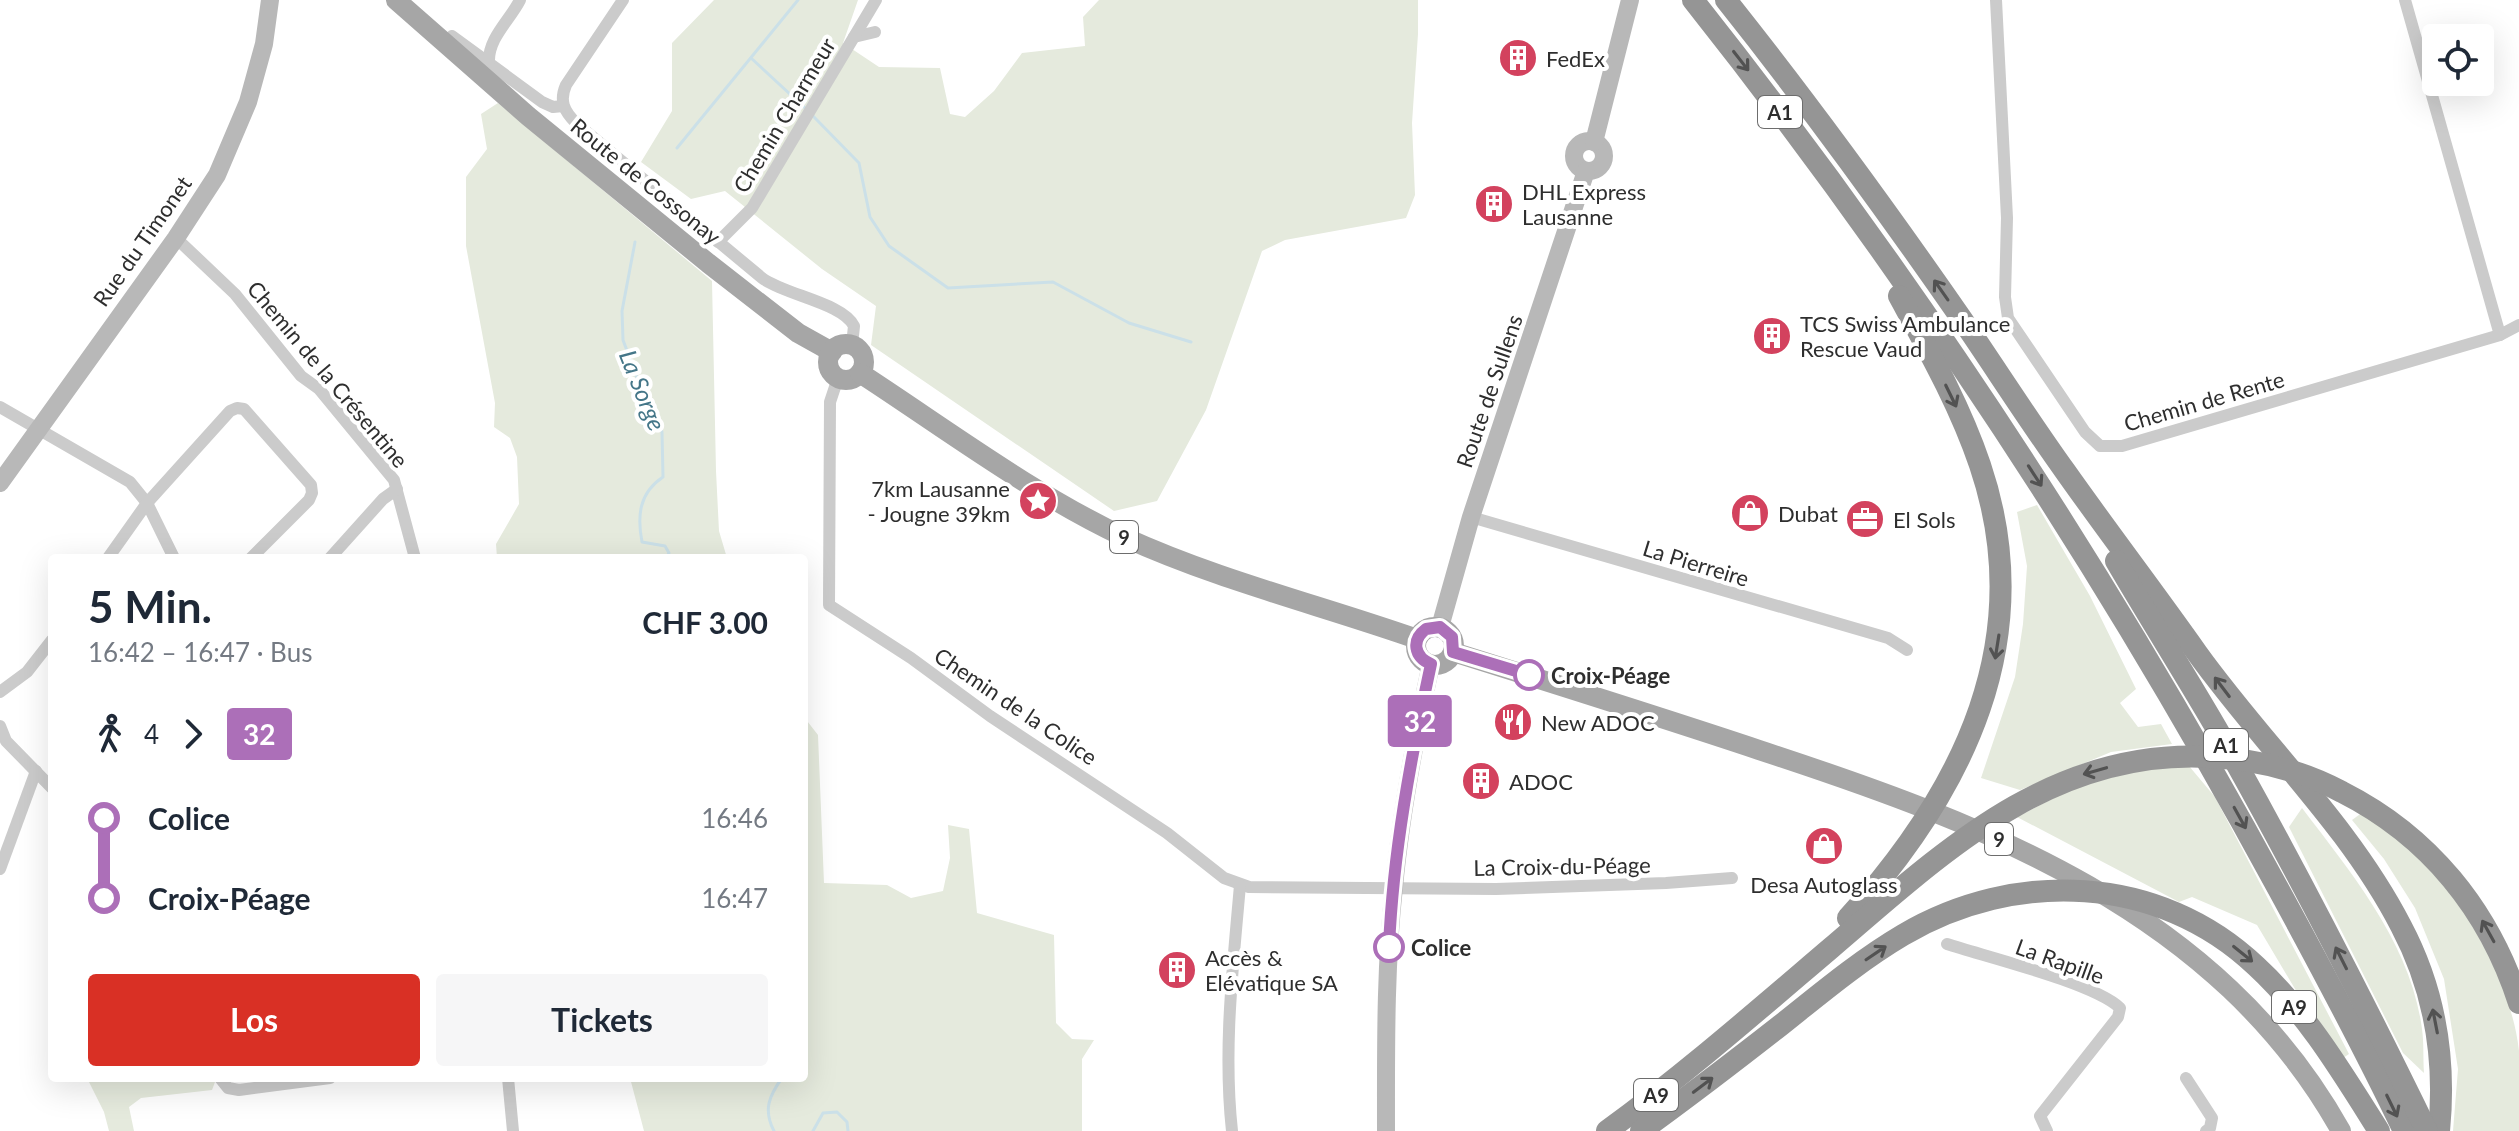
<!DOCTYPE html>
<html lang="de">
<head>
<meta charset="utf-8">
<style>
	:root { --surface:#fff; --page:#f6f6f7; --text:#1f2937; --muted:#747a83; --accent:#d93025 }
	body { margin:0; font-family:Lato,sans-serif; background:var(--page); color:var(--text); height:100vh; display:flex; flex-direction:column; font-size:30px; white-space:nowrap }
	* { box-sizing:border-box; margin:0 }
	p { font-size:26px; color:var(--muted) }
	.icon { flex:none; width:44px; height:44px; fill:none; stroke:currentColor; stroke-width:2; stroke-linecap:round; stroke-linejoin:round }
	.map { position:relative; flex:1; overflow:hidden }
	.side { position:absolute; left:48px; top:554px; width:760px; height:528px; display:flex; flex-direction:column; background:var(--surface); border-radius:8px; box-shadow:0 8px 32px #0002 }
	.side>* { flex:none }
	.badge { padding:0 16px; border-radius:6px; font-size:28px; line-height:52px }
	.controls { position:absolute; left:2422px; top:24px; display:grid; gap:16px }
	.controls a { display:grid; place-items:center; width:72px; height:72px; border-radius:8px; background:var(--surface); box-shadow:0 8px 32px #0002; font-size:40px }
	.map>.badge { position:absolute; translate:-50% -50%; box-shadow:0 0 0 4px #fff }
	.legs { display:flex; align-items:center; gap:12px; height:88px; padding:0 40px; font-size:26px }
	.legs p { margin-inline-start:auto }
	.headline { display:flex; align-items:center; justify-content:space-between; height:136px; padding:0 40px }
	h1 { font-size:44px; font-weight:700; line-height:60px }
	.action { display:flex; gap:16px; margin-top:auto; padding:16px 40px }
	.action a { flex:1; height:92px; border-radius:8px; background:var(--accent); color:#fff; font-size:32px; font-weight:700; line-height:92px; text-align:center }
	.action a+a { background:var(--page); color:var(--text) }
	ul { padding:0 40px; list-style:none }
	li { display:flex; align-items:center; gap:28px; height:80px; font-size:30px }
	li i { display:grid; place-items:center; width:12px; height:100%; margin:0 10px; background:currentColor }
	li i::after { content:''; width:20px; height:20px; margin:-10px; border:6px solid; border-radius:50%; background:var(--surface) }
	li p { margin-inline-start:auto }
	li:first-child i { background:linear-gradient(#0000 50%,currentColor 0) }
	li:last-child i { background:linear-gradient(currentColor 50%,#0000 0) }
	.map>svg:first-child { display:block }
	.green { fill:#e5eadd }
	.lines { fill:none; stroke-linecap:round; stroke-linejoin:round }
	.stream { stroke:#cbe0e8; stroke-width:3 }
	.street { stroke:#cbcbcb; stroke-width:12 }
	.secondary { stroke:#b8b8b8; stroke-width:18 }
	.primary { stroke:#a6a6a6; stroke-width:20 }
	.highway { stroke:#959595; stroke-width:22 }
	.oneway { stroke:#525252 }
	.line-1-casing { stroke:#fff; stroke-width:18 }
	.line-1 { stroke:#ac6fb8; stroke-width:12 }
	.stop-1-dot { fill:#fff; stroke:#ac6fb8; stroke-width:4 }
	.labels { text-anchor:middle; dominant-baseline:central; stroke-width:8; stroke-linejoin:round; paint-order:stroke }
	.shield { fill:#fff; stroke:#6d6d6d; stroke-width:2 }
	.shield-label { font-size:20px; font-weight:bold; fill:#2e2e2e }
	.poi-label { font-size:22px; fill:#2e2e2e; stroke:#fff; text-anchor:start }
	.street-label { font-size:22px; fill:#2e2e2e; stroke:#fff }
	.stop-label { font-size:22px; font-weight:bold; fill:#2e2e2e; stroke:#fff; text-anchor:start }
	.water-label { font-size:24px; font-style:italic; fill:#447688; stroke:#fff }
</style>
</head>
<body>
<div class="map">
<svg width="2519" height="1131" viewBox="0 0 2519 1131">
	<rect width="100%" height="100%" fill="#fff"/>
	<g class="green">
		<polygon points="714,0 858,0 843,43 879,67 940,68 950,114 965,117 994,91 1022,53 1085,46 1083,17 1099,0 1418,0 1418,34 1412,123 1415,195 1406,218 1285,240 1262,251 1206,410 1157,501 1114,511 871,345 876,306 822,269 725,191 691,199 641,162 672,111 672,43"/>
		<polygon points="498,103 712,281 716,471 719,531 727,558 497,558 496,544 519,504 517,457 510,438 494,427 495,403 466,246 466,177 487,149 481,114"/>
		<polygon points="2037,505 2090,596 2136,689 2120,703 2138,727 2161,724 2172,744 2111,752 2020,790 1981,778 2015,677 2023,624 2027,566 2017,512"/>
		<polygon points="804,717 818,735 824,883 887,885 911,898 943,891 950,858 948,825 969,829 977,913 1054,935 1056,1023 1072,1039 1094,1040 1082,1059 1082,1131 644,1131 630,1078 804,1078"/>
		<polygon points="2189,766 2215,797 2349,1054 2340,1060 2320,1031 2257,925 2192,897 2179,902 2017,817 2075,787 2140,770"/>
		<path d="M2302 808C2352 874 2411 944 2422 1029 2424 1043 2423 1058 2424 1073L2403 1053 2289 827Z"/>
		<path d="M2363 812C2384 829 2412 845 2430 866 2471 915 2512 987 2519 1051 2519 1077 2519 1105 2519 1131H2453L2458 1069 2444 979 2415 908 2384 859 2352 820Z"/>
		<polygon points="87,1078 213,1078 215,1082 212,1090 141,1098 129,1107 134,1131 109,1131 104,1112"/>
	</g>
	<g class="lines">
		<g class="stream">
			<polyline points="751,58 805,108"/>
			<polyline points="813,116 859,163 870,217 889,246 948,288 1053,282 1129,323 1191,342"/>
			<polyline points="677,148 798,0"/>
			<path d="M635 242 622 311 623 340 639 383 662 432 663 477C639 493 637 516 642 542L665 546 669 553 666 558"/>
			<polyline points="804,1008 806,1010 804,1039"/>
			<path d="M774 1131C763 1110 769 1096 782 1078"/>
			<polyline points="813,1131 823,1113 837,1112 847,1122 848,1131"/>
		</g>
		<g class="street">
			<path d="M623 0 566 85C559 101 564 111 576 123L762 278C785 295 843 303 854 326L852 345"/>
			<polyline points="1996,0 2007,218 2005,297 2008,318 2085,432 2100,446 2122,446 2500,335 2519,325"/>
			<polyline points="2405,0 2500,335"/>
			<polyline points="452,36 542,102 553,107 563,106"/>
			<polyline points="854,37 875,32"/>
			<path d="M489 62C488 38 510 20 520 0"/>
			<polyline points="176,238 235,294 301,376 319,389 394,480 415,558"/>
			<polyline points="718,242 752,208 876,0"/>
			<polyline points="838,378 830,402 829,605 911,658 990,716 1167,833 1224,878 1249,887 1496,889 1666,883 1732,878"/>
			<polyline points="0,407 130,482 147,503 174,558"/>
			<polyline points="1471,517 1888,638 1907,650"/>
			<polyline points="108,558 147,503 230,411 237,408 244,409 311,485 312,493 309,500 251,558"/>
			<polyline points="330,558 383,499 397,489"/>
			<polyline points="0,692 27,672 52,640"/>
			<polyline points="0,726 6,741 52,788"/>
			<polyline points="0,869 36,771"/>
			<path d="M1947 944C1987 957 2094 983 2120 1008L2118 1017 2040 1116 2047 1131"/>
			<polyline points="220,1078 228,1088 239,1090 330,1078"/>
			<polyline points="508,1078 513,1131"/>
			<polyline points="2186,1078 2212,1118 2210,1128 2206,1131"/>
			<path d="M1232 1131C1223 1049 1233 967 1240 885"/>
		</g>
		<g class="secondary">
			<circle cx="1589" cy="156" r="15"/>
			<polyline points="1594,142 1630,0"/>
			<polyline points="0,483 176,238 217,175 248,102 264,44 270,0"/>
			<polyline points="1440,627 1471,517 1586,171"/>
			<path d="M1386 1131C1386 1050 1385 968 1394 887 1401 812 1415 738 1431 664"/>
		</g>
		<g class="primary">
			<polyline points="396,0 528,116 708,263 798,333 832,352"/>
			<circle cx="846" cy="362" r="18"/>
			<path d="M860 373C946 429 1031 493 1124 537 1218 580 1320 605 1417 639"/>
			<circle cx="1435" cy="646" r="19"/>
			<path d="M1453 652C1555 684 1657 716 1759 750 1985 824 2218 911 2341 1131"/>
		</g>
		<g class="highway">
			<path d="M1693 0C1915 280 2110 578 2280 892 2323 971 2365 1050 2404 1131"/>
			<path d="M1726 0C1808 103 1886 210 1961 318 1996 369 2029 421 2065 471 2108 532 2154 592 2197 653 2263 745 2349 825 2401 926 2435 990 2446 1060 2439 1131"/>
			<path d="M2116 561C2151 621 2188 679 2222 738 2295 867 2362 998 2427 1131"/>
			<path d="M1848 918C1964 790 2039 639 1980 465 1960 406 1929 351 1899 296"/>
			<path d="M1607 1131C1685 1074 1757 1011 1831 948 1942 853 2050 749 2208 757 2254 759 2301 770 2342 792 2429 836 2489 910 2519 1003"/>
			<path d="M1641 1131C1688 1097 1735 1061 1781 1025 1820 994 1859 961 1903 935 2015 869 2159 874 2256 966 2306 1012 2343 1074 2379 1131"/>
		</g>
	</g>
	<defs><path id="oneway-shaft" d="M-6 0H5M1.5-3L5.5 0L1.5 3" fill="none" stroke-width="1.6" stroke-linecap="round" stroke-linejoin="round" transform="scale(2)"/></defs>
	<g class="oneway">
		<use href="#oneway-shaft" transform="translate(1741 61) rotate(52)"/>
		<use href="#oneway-shaft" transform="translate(1941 290) rotate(-125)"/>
		<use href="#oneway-shaft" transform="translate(1951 396) rotate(64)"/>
		<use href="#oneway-shaft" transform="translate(2035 476) rotate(57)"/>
		<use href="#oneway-shaft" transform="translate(1997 647) rotate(99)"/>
		<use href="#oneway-shaft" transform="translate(2222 687) rotate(-127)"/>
		<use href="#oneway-shaft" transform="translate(2095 771) rotate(164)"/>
		<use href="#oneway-shaft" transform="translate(2240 818) rotate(61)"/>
		<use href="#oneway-shaft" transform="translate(2488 931) rotate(-119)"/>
		<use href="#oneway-shaft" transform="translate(1876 953) rotate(-34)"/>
		<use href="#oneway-shaft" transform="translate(2243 954) rotate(39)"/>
		<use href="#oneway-shaft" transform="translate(2341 958) rotate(-117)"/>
		<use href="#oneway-shaft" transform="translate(2435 1021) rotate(-101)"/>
		<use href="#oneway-shaft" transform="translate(1703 1085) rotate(-37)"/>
		<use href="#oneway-shaft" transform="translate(2392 1106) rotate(64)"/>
	</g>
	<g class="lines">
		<g class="line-1-casing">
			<path id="line-1" d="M1389 947C1393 852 1411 757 1431 664 1414 657 1411 640 1426 629L1440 627 1452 637 1453 652 1529 675"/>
		</g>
		<use href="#line-1" class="line-1"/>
	</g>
	<defs>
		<g id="building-disc" transform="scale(2)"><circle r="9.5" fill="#d3425e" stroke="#fff"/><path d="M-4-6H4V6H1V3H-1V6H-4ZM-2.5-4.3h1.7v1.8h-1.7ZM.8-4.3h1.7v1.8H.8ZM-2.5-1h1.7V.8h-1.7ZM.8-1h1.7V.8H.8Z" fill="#fff"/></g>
		<g id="sight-disc" transform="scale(2)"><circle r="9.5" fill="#d3425e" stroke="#fff"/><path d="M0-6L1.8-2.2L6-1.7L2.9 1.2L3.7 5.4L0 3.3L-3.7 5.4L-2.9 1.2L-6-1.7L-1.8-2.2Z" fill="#fff"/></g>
		<g id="shop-disc" transform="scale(2)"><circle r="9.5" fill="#d3425e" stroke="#fff"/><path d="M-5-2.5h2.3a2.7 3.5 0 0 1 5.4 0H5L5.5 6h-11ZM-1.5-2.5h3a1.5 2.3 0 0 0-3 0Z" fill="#fff"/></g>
		<g id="office-disc" transform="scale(2)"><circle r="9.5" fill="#d3425e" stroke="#fff"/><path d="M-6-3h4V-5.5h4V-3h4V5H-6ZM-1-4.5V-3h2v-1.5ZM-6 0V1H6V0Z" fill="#fff"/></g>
		<g id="restaurant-disc" transform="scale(2)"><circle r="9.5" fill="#d3425e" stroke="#fff"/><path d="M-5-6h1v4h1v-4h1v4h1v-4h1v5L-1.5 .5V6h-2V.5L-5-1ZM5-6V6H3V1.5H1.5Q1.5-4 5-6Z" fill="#fff"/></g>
	</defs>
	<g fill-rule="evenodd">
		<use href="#building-disc" x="1518" y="58"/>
		<use href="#building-disc" x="1494" y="204"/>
		<use href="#building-disc" x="1772" y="336"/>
		<use href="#sight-disc" x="1038" y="501"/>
		<use href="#shop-disc" x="1750" y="513"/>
		<use href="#office-disc" x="1865" y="519"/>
		<use href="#restaurant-disc" x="1513" y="722"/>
		<use href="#building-disc" x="1481" y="781"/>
		<use href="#shop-disc" x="1824" y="846"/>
		<use href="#building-disc" x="1177" y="970"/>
	</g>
	<g class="stop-1-dot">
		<circle cx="1529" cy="675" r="14"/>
		<circle cx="1389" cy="947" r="14"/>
	</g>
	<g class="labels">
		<g class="shield">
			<rect x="1758" y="96" width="44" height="32" rx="6"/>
			<rect x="1110" y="521" width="28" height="32" rx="6"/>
			<rect x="2204" y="729" width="44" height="32" rx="6"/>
			<rect x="1985" y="823" width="28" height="32" rx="6"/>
			<rect x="2272" y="991" width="44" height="32" rx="6"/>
			<rect x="1634" y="1079" width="44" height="32" rx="6"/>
		</g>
		<g class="shield-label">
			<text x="1780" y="112">A1</text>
			<text x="1124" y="537">9</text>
			<text x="2226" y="745">A1</text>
			<text x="1999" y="839">9</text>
			<text x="2294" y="1007">A9</text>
			<text x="1656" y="1095">A9</text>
		</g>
		<g class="poi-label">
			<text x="1546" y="58">FedEx</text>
			<text x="1522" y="191">DHL Express<tspan x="1522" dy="25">Lausanne</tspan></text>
			<text x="1800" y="323">TCS Swiss Ambulance<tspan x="1800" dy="25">Rescue Vaud</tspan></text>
			<text x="1010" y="488" text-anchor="end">7km Lausanne<tspan x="1010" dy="25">- Jougne 39km</tspan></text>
			<text x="1778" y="513">Dubat</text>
			<text x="1893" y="519">El Sols</text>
			<text x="1541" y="722">New ADOC</text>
			<text x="1509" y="781">ADOC</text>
			<text x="1824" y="884" text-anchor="middle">Desa Autoglass</text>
			<text x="1205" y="957">Accès &amp;<tspan x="1205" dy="25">Elévatique SA</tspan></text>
		</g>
		<g class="street-label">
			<text transform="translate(784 115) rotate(-59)">Chemin Charmeur</text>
			<text transform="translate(646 181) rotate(39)">Route de Cossonay</text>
			<text transform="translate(142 241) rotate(-55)">Rue du Timonet</text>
			<text transform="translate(328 374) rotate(50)">Chemin de la Crésentine</text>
			<text transform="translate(1489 391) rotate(-71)">Route de Sullens</text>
			<text transform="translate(2204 401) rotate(-16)">Chemin de Rente</text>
			<text transform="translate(1696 563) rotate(17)">La Pierreire</text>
			<text transform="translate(1016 706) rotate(34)">Chemin de la Colice</text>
			<text transform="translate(1562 866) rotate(-1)">La Croix-du-Péage</text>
			<text transform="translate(2060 961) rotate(20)">La Rapille</text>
		</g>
		<g class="stop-label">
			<text x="1551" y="675">Croix-Péage</text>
			<text x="1411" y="947">Colice</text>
		</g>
		<g class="water-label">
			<text transform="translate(643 390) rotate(68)">La Sorge</text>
		</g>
	</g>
</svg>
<div class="controls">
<a><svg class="icon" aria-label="locate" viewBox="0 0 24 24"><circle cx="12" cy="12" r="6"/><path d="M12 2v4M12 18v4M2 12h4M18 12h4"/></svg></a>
</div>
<b class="badge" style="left:1420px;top:721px;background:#ac6fb8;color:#fff">32</b>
<section class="side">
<div class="headline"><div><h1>5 Min.</h1><p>16:42 – 16:47 · Bus</p></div><b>CHF 3.00</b></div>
<div class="legs"><svg class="icon" aria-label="walk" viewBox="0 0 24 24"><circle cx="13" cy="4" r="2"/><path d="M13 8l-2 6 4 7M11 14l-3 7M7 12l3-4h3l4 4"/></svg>4<svg class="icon" aria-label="forward" viewBox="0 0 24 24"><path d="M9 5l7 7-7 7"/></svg><b class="badge" style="background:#ac6fb8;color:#fff">32</b></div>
<ul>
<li><i style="color:#ac6fb8"></i><b>Colice</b><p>16:46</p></li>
<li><i style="color:#ac6fb8"></i><b>Croix-Péage</b><p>16:47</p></li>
</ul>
<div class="action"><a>Los</a><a>Tickets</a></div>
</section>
</div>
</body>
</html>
